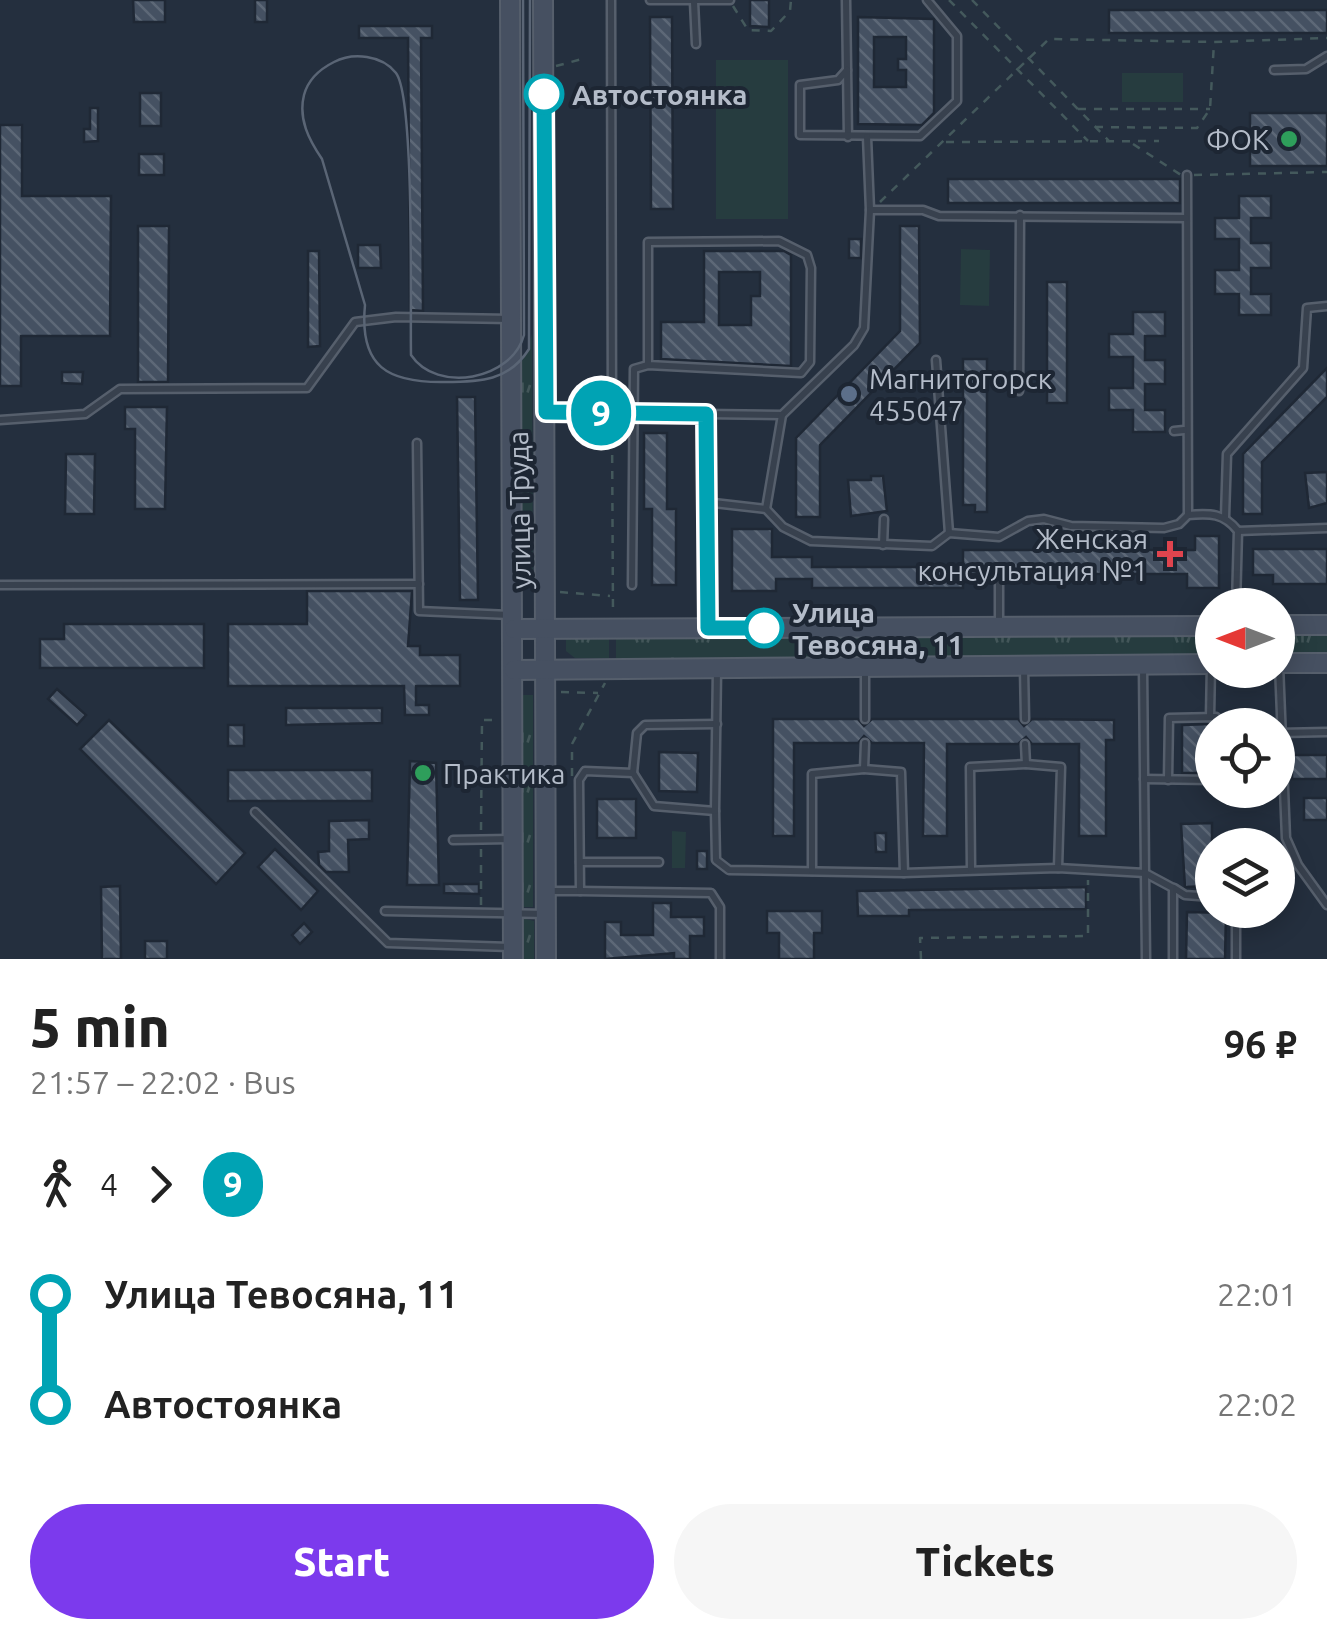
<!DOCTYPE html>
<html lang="en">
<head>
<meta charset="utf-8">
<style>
	:root { --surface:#fff; --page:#f6f6f6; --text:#222; --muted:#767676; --accent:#7c3aed }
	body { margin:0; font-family:Ubuntu,sans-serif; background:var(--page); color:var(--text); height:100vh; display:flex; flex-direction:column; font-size:38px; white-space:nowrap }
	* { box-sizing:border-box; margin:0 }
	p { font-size:32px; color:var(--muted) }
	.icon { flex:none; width:55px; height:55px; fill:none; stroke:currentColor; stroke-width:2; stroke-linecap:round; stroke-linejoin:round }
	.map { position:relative; height:959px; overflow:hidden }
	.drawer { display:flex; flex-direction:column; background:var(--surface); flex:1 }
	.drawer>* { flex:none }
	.badge { padding:0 20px; border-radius:32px; font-size:35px; line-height:65px }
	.needle { width:65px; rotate:270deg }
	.buttons { position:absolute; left:1195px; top:588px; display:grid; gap:20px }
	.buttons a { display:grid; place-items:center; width:100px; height:100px; border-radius:50%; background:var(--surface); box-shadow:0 5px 25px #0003; font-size:50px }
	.map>.badge { position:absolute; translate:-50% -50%; box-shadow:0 0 0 5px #fff }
	.legs { display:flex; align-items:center; gap:15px; height:110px; padding:0 30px; font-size:32px }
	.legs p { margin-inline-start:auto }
	.head { display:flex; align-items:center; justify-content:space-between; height:170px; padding:0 30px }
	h1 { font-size:55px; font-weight:800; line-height:75px }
	.cta { display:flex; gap:20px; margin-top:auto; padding:20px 30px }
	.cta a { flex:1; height:115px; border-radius:60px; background:var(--accent); color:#fff; font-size:40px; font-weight:800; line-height:115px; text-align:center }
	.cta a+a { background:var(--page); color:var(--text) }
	ul { padding:0 30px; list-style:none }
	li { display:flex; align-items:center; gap:35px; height:110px; font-size:38px }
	li i { display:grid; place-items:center; width:15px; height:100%; margin:0 12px; background:currentColor }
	li i::after { content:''; width:25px; height:25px; margin:-12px; border:8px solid; border-radius:50%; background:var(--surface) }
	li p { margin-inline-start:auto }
	li:first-child i { background:linear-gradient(#0000 50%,currentColor 0) }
	li:last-child i { background:linear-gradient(currentColor 50%,#0000 0) }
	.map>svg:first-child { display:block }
	.grass { fill:url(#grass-tufts) }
	.green { fill:#263c3f }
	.building { fill:url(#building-back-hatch); stroke:#1f2835; stroke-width:2.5; fill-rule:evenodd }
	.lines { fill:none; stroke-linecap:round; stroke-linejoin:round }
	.service-casing { stroke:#565f6c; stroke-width:11 }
	.secondary-casing { stroke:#565f6c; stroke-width:22 }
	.path { stroke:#44595c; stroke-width:2.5; stroke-dasharray:8 8; stroke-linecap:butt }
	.service { stroke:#38414e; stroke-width:6 }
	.secondary { stroke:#465061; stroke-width:18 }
	.tram { stroke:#5a6575; stroke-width:2.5 }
	.line-1-casing { stroke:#fff; stroke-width:22 }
	.line-1 { stroke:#00a3b4; stroke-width:15 }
	.stop-1-dot { fill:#fff; stroke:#00a3b4; stroke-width:5 }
	.leisure-dot { fill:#2e9e5b; stroke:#1d2633; stroke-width:4 }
	.service-dot { fill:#5c6f8a; stroke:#1d2633; stroke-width:4 }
	.health-dot { fill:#e0444e; stroke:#1d2633; stroke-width:4 }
	.labels { text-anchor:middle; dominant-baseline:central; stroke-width:8; stroke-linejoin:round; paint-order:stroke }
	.stop-label { font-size:28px; font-weight:bold; fill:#b4bcc9; stroke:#1d2633; text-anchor:start }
	.poi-label { font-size:28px; fill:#b4bcc9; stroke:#1d2633; text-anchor:end }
	.street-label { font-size:28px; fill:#b4bcc9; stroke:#1d2633 }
</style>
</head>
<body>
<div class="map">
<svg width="1327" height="959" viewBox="0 0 1327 959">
	<defs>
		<pattern id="grass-tufts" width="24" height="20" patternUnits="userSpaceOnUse" patternTransform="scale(2.5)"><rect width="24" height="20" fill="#263c3f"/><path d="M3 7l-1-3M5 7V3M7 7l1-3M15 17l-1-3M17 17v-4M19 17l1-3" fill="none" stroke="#435659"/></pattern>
		<pattern id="building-back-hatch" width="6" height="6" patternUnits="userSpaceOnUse" patternTransform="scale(2.5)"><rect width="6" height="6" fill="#455162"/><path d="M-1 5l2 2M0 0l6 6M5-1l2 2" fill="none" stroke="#5d6877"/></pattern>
	</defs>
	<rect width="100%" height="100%" fill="#242f3e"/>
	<g class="grass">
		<polygon points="532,334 533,588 518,588 517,367 526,355"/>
		<polygon points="609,630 609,658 575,658 566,651 566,636"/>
		<polygon points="1212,633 1212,655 616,659 616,637"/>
		<rect x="1278" y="633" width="49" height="21"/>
		<rect x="518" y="695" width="15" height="212"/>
		<polygon points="521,918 534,921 534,959 519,959"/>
	</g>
	<g class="green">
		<rect x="716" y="60" width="72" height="159"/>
		<rect x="1122" y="73" width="61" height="29"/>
		<polygon points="961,249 990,250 989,306 960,305"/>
		<polygon points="672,831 686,832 685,868 672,868"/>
	</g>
	<g class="building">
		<polygon points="133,0 165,0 165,22 134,22"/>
		<rect x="255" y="0" width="12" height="22"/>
		<polygon points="750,0 769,0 769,27 750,26"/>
		<rect x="1109" y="10" width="218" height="23"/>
		<polygon points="650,17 672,17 673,209 651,209"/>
		<path d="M858 17 934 19V113L922 125 858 124ZM874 37H906V59H898V70H906V87H874Z"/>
		<polygon points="359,26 432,26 432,38 421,38 423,311 410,310 408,38 359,38"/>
		<rect x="140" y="93" width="21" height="33"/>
		<polygon points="90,108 98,108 98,141 84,142 84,129 90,129"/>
		<rect x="1250" y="113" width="77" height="53"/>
		<polygon points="0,125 22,125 22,196 111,196 110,336 21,336 21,386 0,386"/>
		<rect x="139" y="154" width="25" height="21"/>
		<rect x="948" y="179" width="232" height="24"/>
		<polygon points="1239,196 1271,196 1271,218 1251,218 1251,243 1271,243 1271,268 1251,268 1251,294 1271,294 1271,315 1239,315 1239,294 1215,294 1215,270 1239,270 1239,239 1215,239 1215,218 1239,218"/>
		<polygon points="138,226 169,226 168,382 138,382"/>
		<polygon points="900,226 919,226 920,343 820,445 820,517 796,517 796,438 900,331"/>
		<rect x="849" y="239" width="12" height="19"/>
		<polygon points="358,245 380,245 381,268 358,268"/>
		<polygon points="308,251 319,251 320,346 308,347"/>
		<path d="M704 251H784L791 255V366L661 359V322H704ZM719 272H760V296H751V325H719Z"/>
		<rect x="1047" y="282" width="20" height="121"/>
		<polygon points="1133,312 1165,312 1165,336 1145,336 1145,360 1165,360 1165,384 1145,384 1145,410 1165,410 1165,432 1133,432 1133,410 1109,410 1109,388 1133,388 1133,357 1109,357 1109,334 1133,334"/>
		<polygon points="963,359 987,359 987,512 975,512 975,505 963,505"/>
		<polygon points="1327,368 1327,397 1262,462 1262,514 1243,514 1243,454"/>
		<polygon points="62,372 83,372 82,384 62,383"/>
		<polygon points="457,397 475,397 478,600 460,600"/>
		<polygon points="125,407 167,407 165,509 135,509 135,429 125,429"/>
		<polygon points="644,433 667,433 667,509 676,509 676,585 652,585 652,509 644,509"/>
		<polygon points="66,454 95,454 94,514 65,514"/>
		<polygon points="1327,472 1327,503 1309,508 1305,473"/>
		<polygon points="871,476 883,476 887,511 851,516 848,480 871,480"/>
		<polygon points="732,529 772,529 772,557 812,557 812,567 963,567 963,550 1195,550 1195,536 1219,536 1219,588 1187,588 1187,574 1006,574 998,567 992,574 963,574 963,588 812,588 812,579 776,579 776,591 732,591"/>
		<polygon points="1253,549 1327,549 1327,584 1273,584 1273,575 1253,575"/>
		<polygon points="307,591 412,591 408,646 420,646 420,655 460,655 460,686 416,686 416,705 429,705 429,715 405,715 404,686 228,686 228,624 307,624"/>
		<polygon points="64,624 204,624 204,668 40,668 40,639 64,639"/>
		<polygon points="57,689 86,715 77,725 48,699"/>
		<polygon points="286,708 382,708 382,723 286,725"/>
		<polygon points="773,719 858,719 864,726 872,719 1018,719 1024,726 1032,719 1114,720 1114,740 1106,740 1106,836 1079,836 1079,744 1032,744 1026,737 1018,744 947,744 947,836 923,836 924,743 872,743 864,736 858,743 794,743 794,836 773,836"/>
		<polygon points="109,720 245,853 216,884 80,749"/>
		<polygon points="1211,724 1212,773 1182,773 1182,725"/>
		<rect x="228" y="725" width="16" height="21"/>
		<polygon points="659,752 698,753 697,792 659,791"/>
		<rect x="1292" y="755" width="35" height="24"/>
		<polygon points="410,761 436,763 439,885 407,885"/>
		<rect x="228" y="770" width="144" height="31"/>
		<rect x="1304" y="798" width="23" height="22"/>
		<rect x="597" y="799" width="39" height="39"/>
		<polygon points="369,820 369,839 348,840 349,872 326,872 319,865 318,852 329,851 329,821"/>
		<polygon points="1212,823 1212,886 1185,887 1181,824"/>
		<polygon points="875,833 886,833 886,852 876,852"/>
		<polygon points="275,849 318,891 301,910 258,867"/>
		<rect x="697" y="851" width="10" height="18"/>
		<polygon points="444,884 479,884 479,894 444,893"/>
		<polygon points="120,886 121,959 102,959 101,887"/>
		<polygon points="1086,887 1086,909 909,910 909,916 858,916 857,891"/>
		<polygon points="653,903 671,903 671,917 704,917 704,936 690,936 690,959 674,959 674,953 605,959 605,922 621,922 621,935 653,935"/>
		<polygon points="767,911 822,911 822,933 814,933 814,959 779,959 779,933 767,933"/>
		<polygon points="1187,912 1226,913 1225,959 1186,959"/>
		<polygon points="304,923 312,932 300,944 292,935"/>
		<rect x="145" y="941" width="22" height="18"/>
	</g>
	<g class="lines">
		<g class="service-casing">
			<g id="service">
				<polyline points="611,0 612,413"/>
				<polyline points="650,0 730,0"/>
				<polyline points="846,0 848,137"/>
				<polyline points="694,2 696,44"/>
				<polyline points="847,70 838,80 800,85 800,135 920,136 957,101 957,36 927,0"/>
				<polyline points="1274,70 1306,69 1327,56"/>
				<polyline points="867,137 870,210"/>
				<polyline points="1187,175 1188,515"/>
				<polyline points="936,360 949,533"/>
				<polyline points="1019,391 1020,215"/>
				<polyline points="547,412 782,415 854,345 864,328 870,210 923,210 939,216 1186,218"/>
				<polyline points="0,420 85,414 120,389 307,388 355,322 396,317 510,319"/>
				<polyline points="1174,431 1184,430"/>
				<polyline points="417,443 419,611 512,615"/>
				<polyline points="705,502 706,414"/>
				<polyline points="766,509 782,415"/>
				<polyline points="1225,517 1227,454 1303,368 1307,308 1327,306"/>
				<polyline points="1238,531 1327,528"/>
				<polyline points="883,545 884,519"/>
				<polyline points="999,574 999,626"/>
				<polyline points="0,585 419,584"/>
				<polyline points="632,585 634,369 648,365 801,373 810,362 811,268 807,255 779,241 648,242 648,365"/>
				<path d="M708 626 705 502 766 509 783 527 811 541 932 546 949 533 999 537 1028 521 1044 519 1071 526 1164 528 1179 524 1188 515C1210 513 1224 513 1238 531L1236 605"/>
				<polyline points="1279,665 1286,838 1298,865 1327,905"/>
				<polyline points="1024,668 1025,719"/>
				<polyline points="1210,717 1211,665"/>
				<polyline points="865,719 865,669"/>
				<polyline points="1280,733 1327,732"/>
				<polyline points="865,743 864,769 901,772 904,873"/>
				<polyline points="1025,744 1026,764 1061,767 1058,868"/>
				<polyline points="633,773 637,733 645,725 717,724"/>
				<polyline points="1144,779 1212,780"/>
				<polyline points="1168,780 1169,718 1216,717 1219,725"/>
				<polyline points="715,811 716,860 729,870 904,873 1058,868 1145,873 1143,667"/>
				<polyline points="255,812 388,943 512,947"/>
				<polyline points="453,840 512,839"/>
				<polyline points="580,862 659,862"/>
				<polyline points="971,869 970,767 1026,764"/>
				<polyline points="812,871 812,774 864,769"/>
				<polyline points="1174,888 1185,895 1212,897"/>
				<polyline points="551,891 580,891 579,780 585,771 633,773 654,806 715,811 717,670"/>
				<polyline points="580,891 711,893 720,907 720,959"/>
				<polyline points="1236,910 1236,959"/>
				<polyline points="385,911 546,914"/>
				<polyline points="1146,959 1145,873 1173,888 1173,959"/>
			</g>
		</g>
		<g class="secondary-casing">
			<g id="secondary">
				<polyline points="510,0 513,959"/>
				<polyline points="543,0 546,959"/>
				<polyline points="1278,625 1327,625"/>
				<polyline points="514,629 1212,626"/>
				<polyline points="1278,663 1327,663"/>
				<polyline points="514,670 1212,664"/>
			</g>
		</g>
		<g class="path">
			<polyline points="949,0 1088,141"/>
			<polyline points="972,0 1109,141"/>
			<polyline points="733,6 748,30 771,31 790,11 791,0"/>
			<polyline points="556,66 582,59"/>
			<polyline points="1078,109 1210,109"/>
			<polyline points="1095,127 1197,128 1210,109 1214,43"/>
			<polyline points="946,142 1159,141"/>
			<polyline points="1133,144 1181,175"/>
			<polyline points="1194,175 1327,172"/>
			<polyline points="880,202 1049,39 1214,42 1327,38"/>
			<polyline points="612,423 613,615"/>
			<polyline points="560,592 610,596"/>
			<polyline points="561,692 598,693"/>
			<polyline points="572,776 572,744 605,683"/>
			<polyline points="481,830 482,720 498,720"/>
			<polyline points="481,905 481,848"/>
			<polyline points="921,959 920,938 1088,936 1088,880"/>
		</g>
		<use href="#service" class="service"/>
		<use href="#secondary" class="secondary"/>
		<path class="tram" d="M523 0 524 335C512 380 437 394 411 355 410 310 415 98 396 73 382 55 353 52 334 62 320 69 308 80 304 95 298 119 309 140 322 159L365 305C359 367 388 383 445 382 480 382 509 381 529 349L530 0"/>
	</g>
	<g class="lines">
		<g class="line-1-casing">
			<polyline id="line-1" points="544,94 546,412 706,414 708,628 764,628"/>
		</g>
		<use href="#line-1" class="line-1"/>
	</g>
	<g class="stop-1-dot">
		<circle cx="544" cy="94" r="18"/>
		<circle cx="764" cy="628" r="18"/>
	</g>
	<g class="leisure-dot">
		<circle cx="1289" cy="139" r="10"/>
		<circle cx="423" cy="773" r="10"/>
	</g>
	<circle class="service-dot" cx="849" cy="394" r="10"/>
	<path class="health-dot" d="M1165 539h10v10h10v10h-10v10h-10v-10h-10v-10h10z"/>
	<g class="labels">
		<g class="stop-label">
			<text x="572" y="94">Автостоянка</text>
			<text x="792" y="612">Улица<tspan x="792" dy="32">Тевосяна, 11</tspan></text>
		</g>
		<g class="poi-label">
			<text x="1269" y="139">ФОК</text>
			<text x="869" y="378" text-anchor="start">Магнитогорск<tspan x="869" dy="32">455047</tspan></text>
			<text x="1148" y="538">Женская<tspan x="1148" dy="32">консультация №1</tspan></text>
			<text x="443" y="773" text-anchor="start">Практика</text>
		</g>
		<g class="street-label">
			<text transform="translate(519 510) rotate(-91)">улица Труда</text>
		</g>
	</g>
</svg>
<div class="buttons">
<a><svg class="needle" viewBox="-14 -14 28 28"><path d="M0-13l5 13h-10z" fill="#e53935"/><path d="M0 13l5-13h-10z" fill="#767676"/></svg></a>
<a><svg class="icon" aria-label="locate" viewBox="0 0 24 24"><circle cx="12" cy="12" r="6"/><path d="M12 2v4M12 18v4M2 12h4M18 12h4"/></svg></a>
<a><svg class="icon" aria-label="layers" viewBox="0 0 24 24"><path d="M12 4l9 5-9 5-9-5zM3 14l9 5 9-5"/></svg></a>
</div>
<b class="badge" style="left:601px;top:413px;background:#00a3b4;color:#fff">9</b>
</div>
<section class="drawer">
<div class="head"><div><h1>5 min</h1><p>21:57 – 22:02 · Bus</p></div><b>96 ₽</b></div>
<div class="legs"><svg class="icon" aria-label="walk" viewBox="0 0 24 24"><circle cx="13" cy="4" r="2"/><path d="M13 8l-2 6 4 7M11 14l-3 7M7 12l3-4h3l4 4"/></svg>4<svg class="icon" aria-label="forward" viewBox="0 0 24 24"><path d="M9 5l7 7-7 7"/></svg><b class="badge" style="background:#00a3b4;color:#fff">9</b></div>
<ul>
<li><i style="color:#00a3b4"></i><b>Улица Тевосяна, 11</b><p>22:01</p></li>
<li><i style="color:#00a3b4"></i><b>Автостоянка</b><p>22:02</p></li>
</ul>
<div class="cta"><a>Start</a><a>Tickets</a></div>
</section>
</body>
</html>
